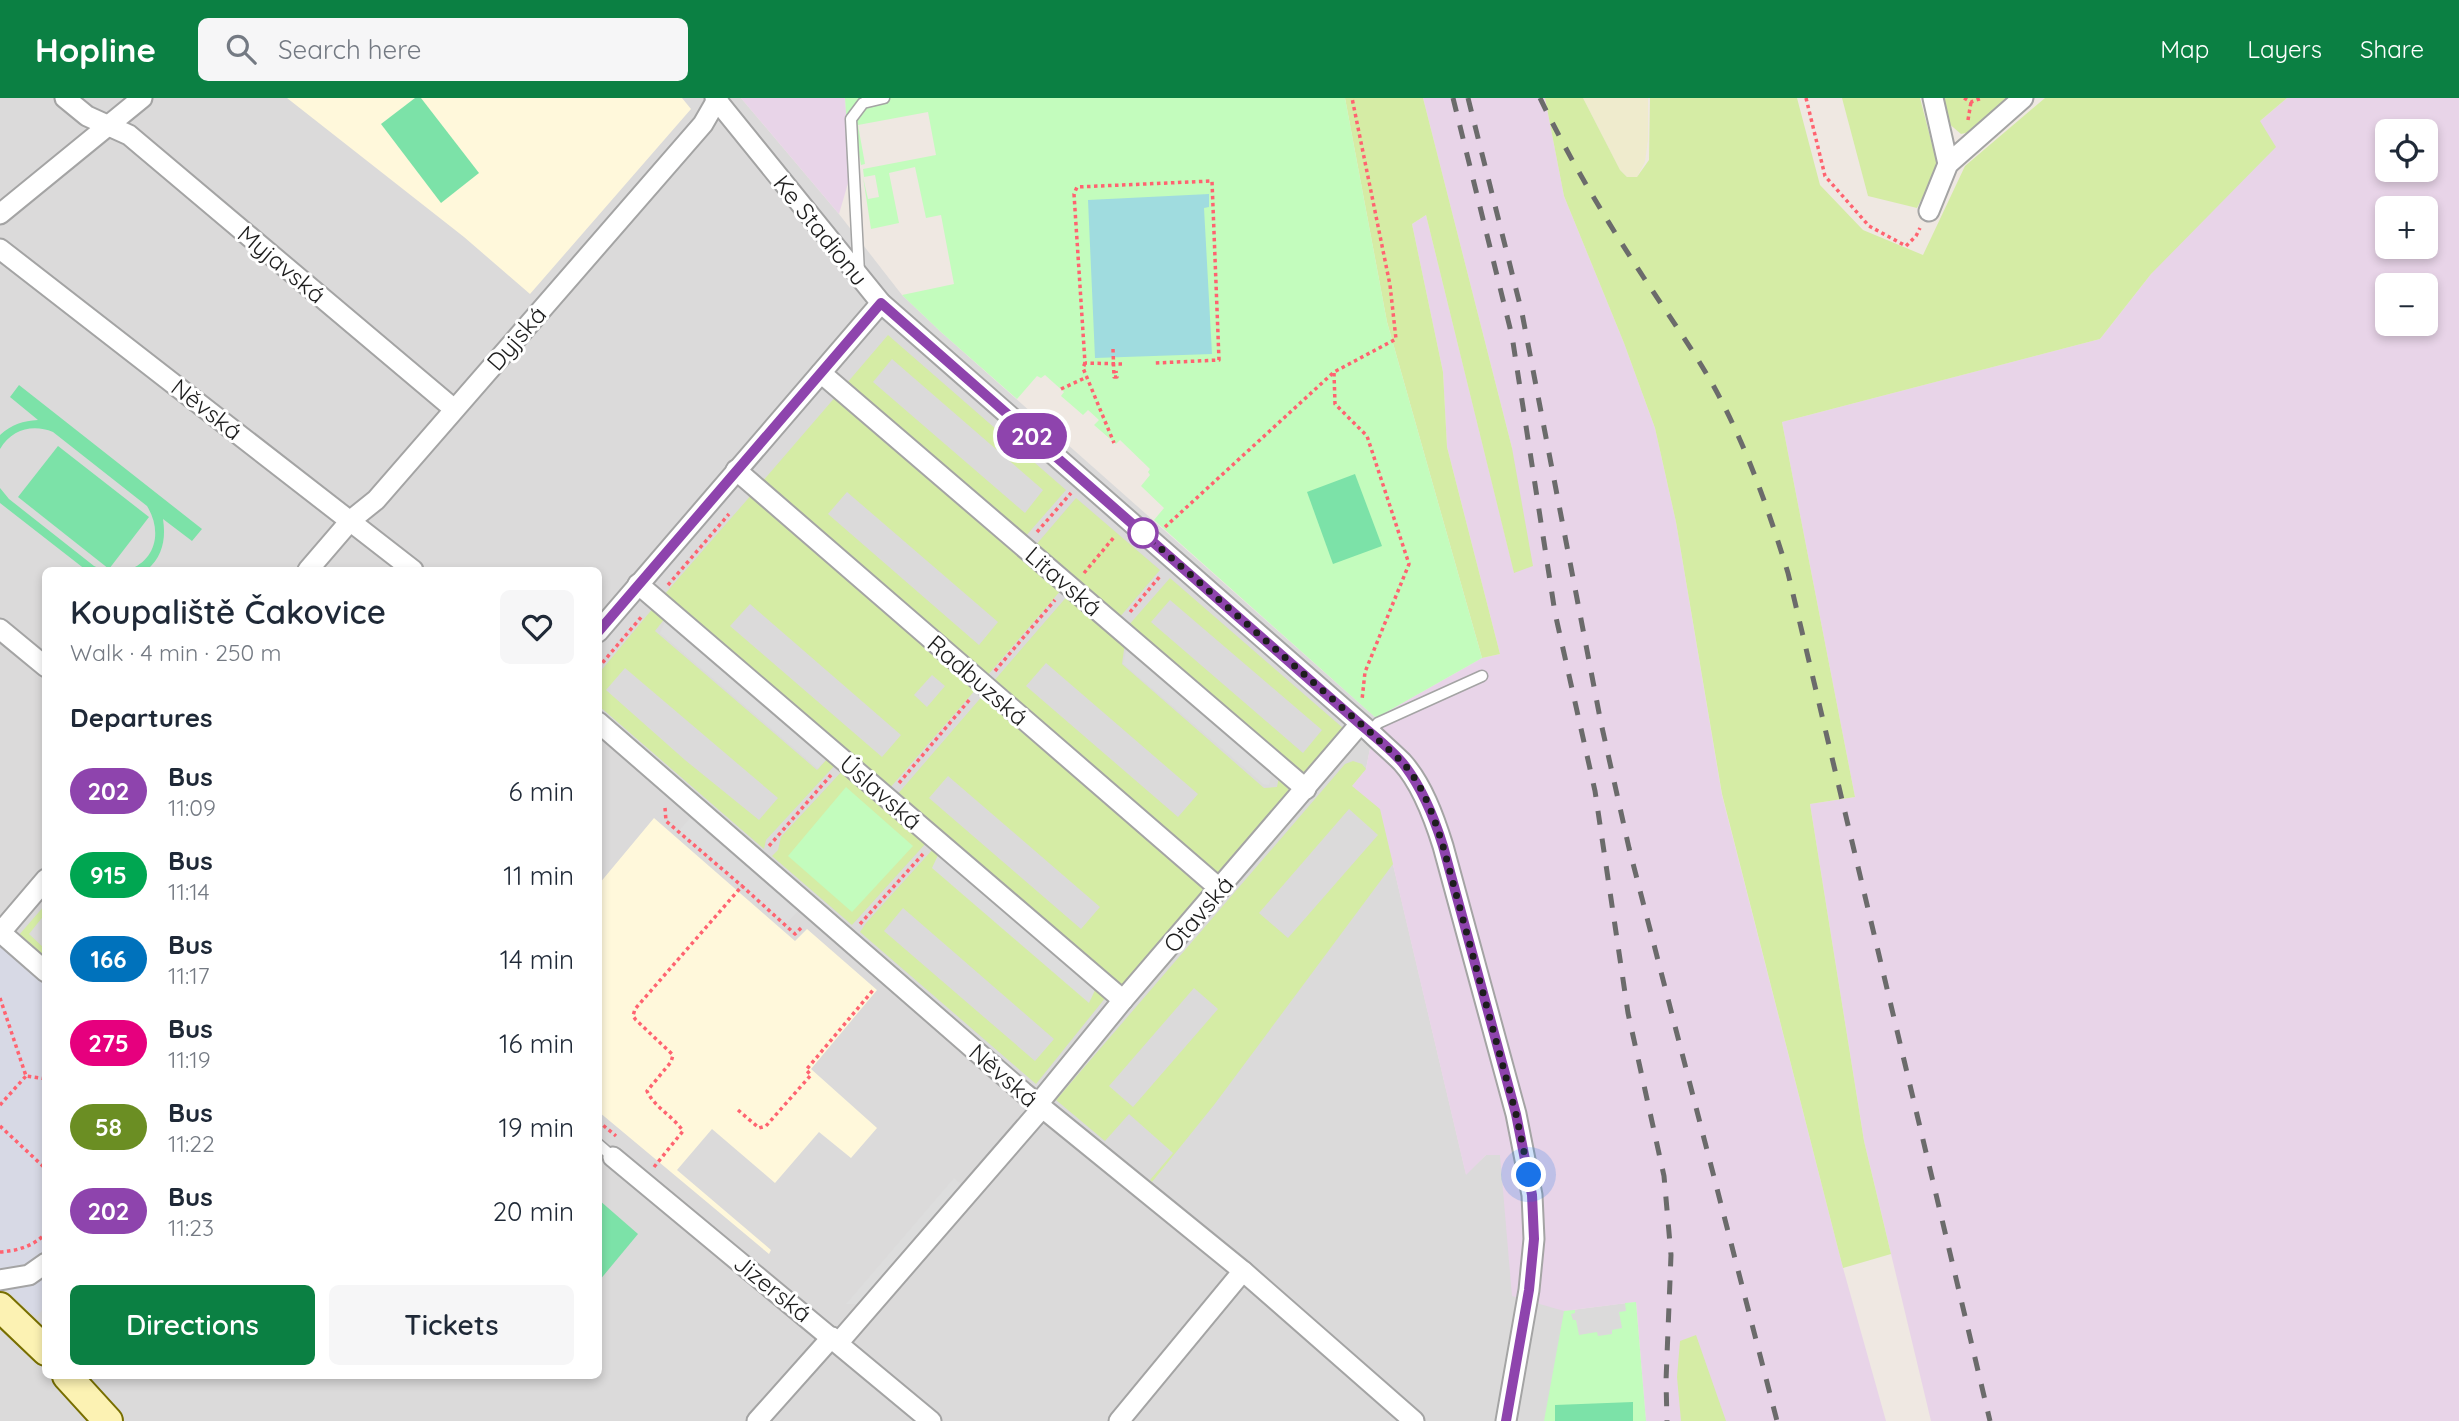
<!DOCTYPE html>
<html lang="en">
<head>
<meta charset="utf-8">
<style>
	:root { --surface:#fff; --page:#f6f6f7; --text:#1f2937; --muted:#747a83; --accent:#0b8043 }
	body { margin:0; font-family:Quicksand,sans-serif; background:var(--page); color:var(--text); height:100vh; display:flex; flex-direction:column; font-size:26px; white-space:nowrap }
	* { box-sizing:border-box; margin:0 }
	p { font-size:23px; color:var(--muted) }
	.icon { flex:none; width:38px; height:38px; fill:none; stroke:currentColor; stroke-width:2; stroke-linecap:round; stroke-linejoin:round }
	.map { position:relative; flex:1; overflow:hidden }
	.sheet { position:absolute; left:42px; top:469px; width:560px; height:812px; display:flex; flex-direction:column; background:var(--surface); border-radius:10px; box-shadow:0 4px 10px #0003 }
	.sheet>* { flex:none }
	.badge { padding:0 14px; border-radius:23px; font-size:24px; line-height:46px }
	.controls { position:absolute; left:2375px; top:21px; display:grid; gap:14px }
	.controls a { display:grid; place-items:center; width:63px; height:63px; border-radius:10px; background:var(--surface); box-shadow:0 4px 10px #0003; font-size:35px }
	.you { position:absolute; width:35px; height:35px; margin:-18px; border:5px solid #fff; border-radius:50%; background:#1a73e8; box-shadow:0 0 0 10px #1a73e833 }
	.map>.badge { position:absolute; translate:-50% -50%; box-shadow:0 0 0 4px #fff }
	h2 { padding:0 28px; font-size:26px; line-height:63px }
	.round { display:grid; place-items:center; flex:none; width:74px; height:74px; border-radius:10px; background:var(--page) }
	.summary { display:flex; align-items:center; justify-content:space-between; height:119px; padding:0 28px }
	h1 { font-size:33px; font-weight:600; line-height:52px }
	.button { display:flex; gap:14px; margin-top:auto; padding:14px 28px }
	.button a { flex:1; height:80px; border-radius:10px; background:var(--accent); color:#fff; font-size:28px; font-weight:600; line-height:80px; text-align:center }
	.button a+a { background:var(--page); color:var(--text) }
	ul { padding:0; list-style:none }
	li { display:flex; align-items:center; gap:21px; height:84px; padding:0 28px }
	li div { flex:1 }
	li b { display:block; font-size:26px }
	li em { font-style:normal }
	li .badge { min-width:77px; font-weight:700; text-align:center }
	header { display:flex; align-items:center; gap:42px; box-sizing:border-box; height:98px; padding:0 35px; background:var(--accent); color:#fff }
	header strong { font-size:33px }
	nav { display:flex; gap:38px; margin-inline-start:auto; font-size:24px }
	.search { width:490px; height:63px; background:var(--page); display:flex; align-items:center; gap:18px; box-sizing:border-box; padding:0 24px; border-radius:10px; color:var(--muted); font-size:26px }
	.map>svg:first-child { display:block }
	.residential { fill:#dbdada; fill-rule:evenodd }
	.industrial { fill:#e8d4e8; fill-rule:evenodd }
	.education { fill:#fff8db }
	.farmland { fill:#efebcd }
	.grass { fill:#d5eca5; fill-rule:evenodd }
	.park { fill:#c3fcbd }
	.pitch { fill:#7ce2a8 }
	.parking { fill:#ddd }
	.plaza { fill:#d7d9e5 }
	.water { fill:#a0dcdf }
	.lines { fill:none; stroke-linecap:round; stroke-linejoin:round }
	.lane-casing { stroke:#a4a4a4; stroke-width:13 }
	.street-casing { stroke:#a4a4a4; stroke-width:23 }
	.secondary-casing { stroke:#786f00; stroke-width:32 }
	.path { stroke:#ff6370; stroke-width:3.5; stroke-dasharray:3.5 3.5; stroke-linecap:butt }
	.lane { stroke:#fff; stroke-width:10 }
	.street { stroke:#fff; stroke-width:19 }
	.secondary { stroke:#fcf2b3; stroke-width:28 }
	.rail { stroke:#6b6b6b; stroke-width:5; stroke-dasharray:14 14; stroke-linecap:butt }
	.line-casing { stroke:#fff; stroke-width:16 }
	.line { stroke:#8e44ad; stroke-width:10 }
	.walk { stroke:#1d1d1d; stroke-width:7; stroke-dasharray:0 12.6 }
	.stop-dot { fill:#fff; stroke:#8e44ad; stroke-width:3.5 }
	.labels { text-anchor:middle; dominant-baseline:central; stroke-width:6; stroke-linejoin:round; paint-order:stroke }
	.street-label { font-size:24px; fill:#1d1d1d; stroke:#fff }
</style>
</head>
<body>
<header>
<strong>Hopline</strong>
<div class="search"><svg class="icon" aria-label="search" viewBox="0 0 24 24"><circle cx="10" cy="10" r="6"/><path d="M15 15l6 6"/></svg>Search here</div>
<nav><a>Map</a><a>Layers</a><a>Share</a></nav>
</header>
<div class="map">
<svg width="2459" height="1323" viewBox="0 0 2459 1323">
	<rect width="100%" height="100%" fill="#efe8e2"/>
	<path class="residential" d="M0 0H741L839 116 902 197 942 235 1376 620 1366 671 1352 688 1380 711 1466 1076 1486 1057H1500L1564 1213 1626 1205 1646 1323H0ZM46 472H598V1278H46Z"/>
	<g class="industrial">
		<polygon points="741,0 845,0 851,75 839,116"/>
		<polygon points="1423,0 1545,0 1564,98 1624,245 1655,330 1676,424 1722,697 1843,1170 1886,1323 1646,1323 1636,1204 1564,1213 1512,1198 1500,1057 1486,1057 1466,1077 1380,712 1352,688 1366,671 1376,620 1482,560 1500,556 1447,349 1443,274 1412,126 1426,117 1514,474 1512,350"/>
		<path d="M2287 0H2459V1323H1931L1864 1043 1810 706 1855 699 1782 324 2100 241 2151 176 2260 23ZM2387 33H2426V72H2387ZM2387 110H2426V149H2387ZM2387 187H2426V226H2387Z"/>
	</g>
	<g class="education">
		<polygon points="287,0 682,0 691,11 530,196 464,139"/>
		<polygon points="654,720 795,843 807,831 877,892 811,971 877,1030 851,1060 819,1034 775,1085 712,1031 677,1072 771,1152 769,1156 599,1014 599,786"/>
	</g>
	<polygon class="farmland" points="1583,0 1648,0 1648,42 1645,64 1637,79 1627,79 1620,72"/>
	<g class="grass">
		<polygon points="1345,0 1423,0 1512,350 1533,468 1514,475 1426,117 1412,126 1443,274 1447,349 1500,556 1482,560 1387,224"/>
		<polygon points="1545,0 1583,0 1620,72 1627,79 1637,79 1649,62 1650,0 1797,0 1820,87 1863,132 1923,157 1965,68 2045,0 2287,0 2260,23 2276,49 2151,176 2100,241 1782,324 1855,699 1810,706 1864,1043 1891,1156 1843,1170 1722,696 1676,424 1655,330 1624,245 1564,98"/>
		<polygon points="1842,0 1920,0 1938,69 1917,110 1868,98"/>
		<polygon points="1942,0 2014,0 1975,33 1961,36 1947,24"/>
		<path d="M888 237 1066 392 1025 439 847 285ZM892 261 1043 392 1025 415 873 284Z"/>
		<path d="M837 297 1062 491 987 578 762 384ZM847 394 998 524 979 547 828 416Z"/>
		<path d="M753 395 977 590 889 691 664 497ZM750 506 901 637 882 659 730 528ZM932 577 945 588 927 609 914 597Z"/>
		<polygon points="1076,400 1160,472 1119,520 1035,448"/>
		<path d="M1170 480 1343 630 1302 678 1128 528ZM1170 502 1322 632 1303 655 1151 524Z"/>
		<path d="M1069 496 1125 545 1122 566 1264 690 1277 689 1279 679 1286 686 1289 693 1217 777 993 584ZM1046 565 1198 696 1178 719 1026 588Z"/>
		<path d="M654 509 666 519 655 533 817 672 829 659 836 666 766 742 764 751 599 608V575ZM625 570 778 700 759 722 685 662 606 592Z"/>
		<path d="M984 596 1202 788 1203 793 1119 890 896 698ZM948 678 1100 809 1081 831 929 700Z"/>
		<path d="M1353 663 1362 666 1366 671 1352 688 1380 711 1393 766 1214 1007 1152 1084 1150 1082 1173 1055 1129 1016 1105 1043 1056 1002 1345 666ZM1349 711 1378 737 1288 840 1259 815ZM1194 890 1218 911 1133 1009 1109 988Z"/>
		<polygon points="843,672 927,744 852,827 772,758 778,752 781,739"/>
		<path d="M934 750 1106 899 1036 986 860 834 866 825ZM903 810 1054 941 1035 963 884 833Z"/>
		<polygon points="45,807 45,816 29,836 45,851 45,859 19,837"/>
		<polygon points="1696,1237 1726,1323 1681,1323 1677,1279 1680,1243"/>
	</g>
	<g class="park">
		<polygon points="845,0 1345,0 1387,224 1482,560 1376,620 1154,422 1164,410 1141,388 1150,377 1148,374 1150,371 1120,342 1116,346 1094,327 1099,322 1088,312 1083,317 1061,298 1064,294 1045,277 1041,280 1037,278 1017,301 942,235 902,197 954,186 941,117 926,120 915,69 889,75 899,125 871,131 863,79 868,101 879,99 875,77 864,79 863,71 936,57 928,14 858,27 865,66 861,67 854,28 847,29"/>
		<polygon points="846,689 913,748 852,814 788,758"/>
		<polygon points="1636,1204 1646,1323 1544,1323 1564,1213 1575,1212 1575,1215 1571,1216 1573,1222 1576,1222 1579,1237 1597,1234 1598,1238 1612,1236 1612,1232 1622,1230 1619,1214 1626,1213 1625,1205"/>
	</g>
	<g class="pitch">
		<polygon points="415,0 421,0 479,75 441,105 381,26"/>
		<path d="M19 287 202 431 192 443 163 421C166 441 163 458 147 472H128C157 462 162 432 147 408L53 334C33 326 12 331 0 351V337C12 326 23 323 38 322L10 299Z"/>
		<polygon points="58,348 149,419 109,471 18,399"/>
		<polygon points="1355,376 1382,448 1333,466 1307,394"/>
		<polygon points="0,390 9,401 94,468 103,472 86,472 0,405"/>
		<polygon points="599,1102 638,1136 599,1183"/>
		<polygon points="1633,1304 1633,1323 1555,1323 1555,1307"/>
	</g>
	<g class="parking">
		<polygon points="666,521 827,660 818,671 660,535"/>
		<polygon points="1127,548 1272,674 1269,687 1263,686 1123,566"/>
		<polygon points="690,720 798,813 786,826 679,733"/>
		<polygon points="939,755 1096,890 1089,905 932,770"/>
		<polygon points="954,1080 965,1089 865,1206 846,1206"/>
	</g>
	<polygon class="plaza" points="0,820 45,859 45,1209 36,1219 0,1186"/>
	<polygon class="water" points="1209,96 1209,109 1204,110 1212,256 1095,260 1088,102"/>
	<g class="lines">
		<g class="lane-casing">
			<g id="lane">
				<polyline points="859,175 851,21 863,5 884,0"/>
				<polyline points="1370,634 1378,625 1482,578"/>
				<polyline points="598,1046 613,1059"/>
			</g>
		</g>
		<g class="street-casing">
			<g id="street">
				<polyline points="65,0 87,18 129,37 454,311"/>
				<path d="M715 0 881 205 1370 634C1380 644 1392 654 1402 664 1422 686 1434 719 1443 748L1516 1016 1532 1097 1534 1141 1529 1192 1506 1323"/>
				<polyline points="1933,0 1948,66"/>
				<polyline points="1929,113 1948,66 2023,0"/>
				<polyline points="0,116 142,0"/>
				<polyline points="0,151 413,472"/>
				<polyline points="821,275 1306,691"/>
				<polyline points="736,372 1220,791"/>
				<polyline points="308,472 351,422 376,402 703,26 718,0"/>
				<polyline points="638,486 1123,902"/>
				<polyline points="0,531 46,569"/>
				<polyline points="598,534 881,205"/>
				<polyline points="598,624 1023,994 1243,1173 1414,1323"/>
				<polyline points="0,834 46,874"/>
				<polyline points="0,835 46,781"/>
				<polyline points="1038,1006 1123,902 1360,626"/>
				<polyline points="613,1059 931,1323"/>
				<polyline points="0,1182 29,1177 46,1165"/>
				<polyline points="839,1244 1042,1010"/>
				<polyline points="757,1323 832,1239"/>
				<polyline points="1119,1323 1243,1173"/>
			</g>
		</g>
		<g class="secondary-casing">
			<g id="secondary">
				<polyline points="0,1209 46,1253"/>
				<polyline points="67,1278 108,1323"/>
			</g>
		</g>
		<g class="path">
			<polyline points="1806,0 1825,78 1869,128 1906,148 1916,138 1920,130"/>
			<polyline points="1964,0 1971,4 1982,0"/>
			<polyline points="1968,22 1971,4"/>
			<polyline points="1113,251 1114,279 1117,279 1116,273"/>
			<polyline points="1085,265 1083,270 1114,345"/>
			<polyline points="1122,266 1085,265 1074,96 1077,89 1212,83 1219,262 1155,265"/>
			<polyline points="1334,275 1335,306 1367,338 1409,466 1365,574 1362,602"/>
			<polyline points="1061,291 1087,279"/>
			<polyline points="1165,429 1334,274 1396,241 1390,187 1352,0"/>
			<polyline points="1037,434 1071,395"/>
			<polyline points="1084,475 1115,438"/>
			<polyline points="668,487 729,416"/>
			<polyline points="1130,514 1161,477"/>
			<polyline points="598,570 643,517"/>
			<polyline points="995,573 1055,502"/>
			<polyline points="899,685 971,600"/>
			<polyline points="665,710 666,723 742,788"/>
			<polyline points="769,748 831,677"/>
			<polyline points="860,826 923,756"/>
			<polyline points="0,900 26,978 46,981"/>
			<polyline points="0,1007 26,978"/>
			<polyline points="738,1012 759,1030 766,1028 811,977 806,972 874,891"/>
			<polyline points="598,1023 616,1038"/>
			<polyline points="0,1028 46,1071"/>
			<path d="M654 1069 683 1033C673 1018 654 1009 647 993L671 964 673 957 636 922 633 918 635 911 742 788 795 836 803 828"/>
			<path d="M0 1154C17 1153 34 1148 46 1135"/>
		</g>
		<use href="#lane" class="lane"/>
		<use href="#street" class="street"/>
		<use href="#secondary" class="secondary"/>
		<g class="rail">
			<polyline points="1453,0 1512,238 1555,515 1595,693 1628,915 1664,1078 1671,1157 1666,1283 1667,1323"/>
			<polyline points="1468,0 1522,215 1601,625 1629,750 1777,1323"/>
			<path d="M1540 0C1570 62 1606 122 1644 180 1667 215 1692 250 1713 287 1746 347 1768 410 1788 475L1990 1323"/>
		</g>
	</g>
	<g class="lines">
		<g class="line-casing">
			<path id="line" d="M598 534 881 205 1360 626C1375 639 1393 652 1405 668 1423 692 1434 719 1443 748L1516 1016 1532 1097 1534 1141 1529 1192 1506 1323"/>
		</g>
		<use href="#line" class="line"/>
		<path class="walk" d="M1143 435 1370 634C1380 644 1392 654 1402 664 1423 686 1434 719 1443 748L1516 1016 1529 1077"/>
	</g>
	<circle class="stop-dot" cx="1143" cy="435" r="14"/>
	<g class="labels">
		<g class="street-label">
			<text transform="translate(821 132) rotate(51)">Ke Stadionu</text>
			<text transform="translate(282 166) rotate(40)">Myjavská</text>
			<text transform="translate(516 240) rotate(-49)">Dyjská</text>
			<text transform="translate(207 311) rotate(38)">Něvská</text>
			<text transform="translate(1064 483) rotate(41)">Litavská</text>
			<text transform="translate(978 582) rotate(41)">Radbuzská</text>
			<text transform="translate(881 694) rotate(41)">Úslavská</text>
			<text transform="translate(1198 816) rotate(-49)">Otavská</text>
			<text transform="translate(1004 977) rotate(41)">Něvská</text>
			<text transform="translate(773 1190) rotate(39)">Jizerská</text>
		</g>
	</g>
</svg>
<div class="controls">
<a><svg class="icon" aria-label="locate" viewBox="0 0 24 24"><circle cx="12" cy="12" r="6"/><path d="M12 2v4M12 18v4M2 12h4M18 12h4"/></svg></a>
<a>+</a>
<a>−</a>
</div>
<div class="you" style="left:1529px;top:1077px"></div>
<b class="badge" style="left:1032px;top:338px;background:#8e44ad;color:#fff">202</b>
<section class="sheet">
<div class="summary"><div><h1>Koupaliště Čakovice</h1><p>Walk · 4 min · 250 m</p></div><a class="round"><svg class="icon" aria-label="heart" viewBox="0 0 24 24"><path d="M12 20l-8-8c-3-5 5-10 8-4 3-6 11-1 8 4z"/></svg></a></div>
<h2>Departures</h2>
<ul>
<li><span class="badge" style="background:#8e44ad;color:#fff">202</span><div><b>Bus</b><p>11:09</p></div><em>6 min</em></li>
<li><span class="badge" style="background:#00a651;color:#fff">915</span><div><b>Bus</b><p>11:14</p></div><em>11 min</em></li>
<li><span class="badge" style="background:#0072bc;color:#fff">166</span><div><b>Bus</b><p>11:17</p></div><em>14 min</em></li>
<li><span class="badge" style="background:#e6007e;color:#fff">275</span><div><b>Bus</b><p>11:19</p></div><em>16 min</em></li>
<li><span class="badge" style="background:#6b8e23;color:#fff">58</span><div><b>Bus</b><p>11:22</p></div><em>19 min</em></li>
<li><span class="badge" style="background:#8e44ad;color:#fff">202</span><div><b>Bus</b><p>11:23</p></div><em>20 min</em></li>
</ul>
<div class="button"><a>Directions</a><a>Tickets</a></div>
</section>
</div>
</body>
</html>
